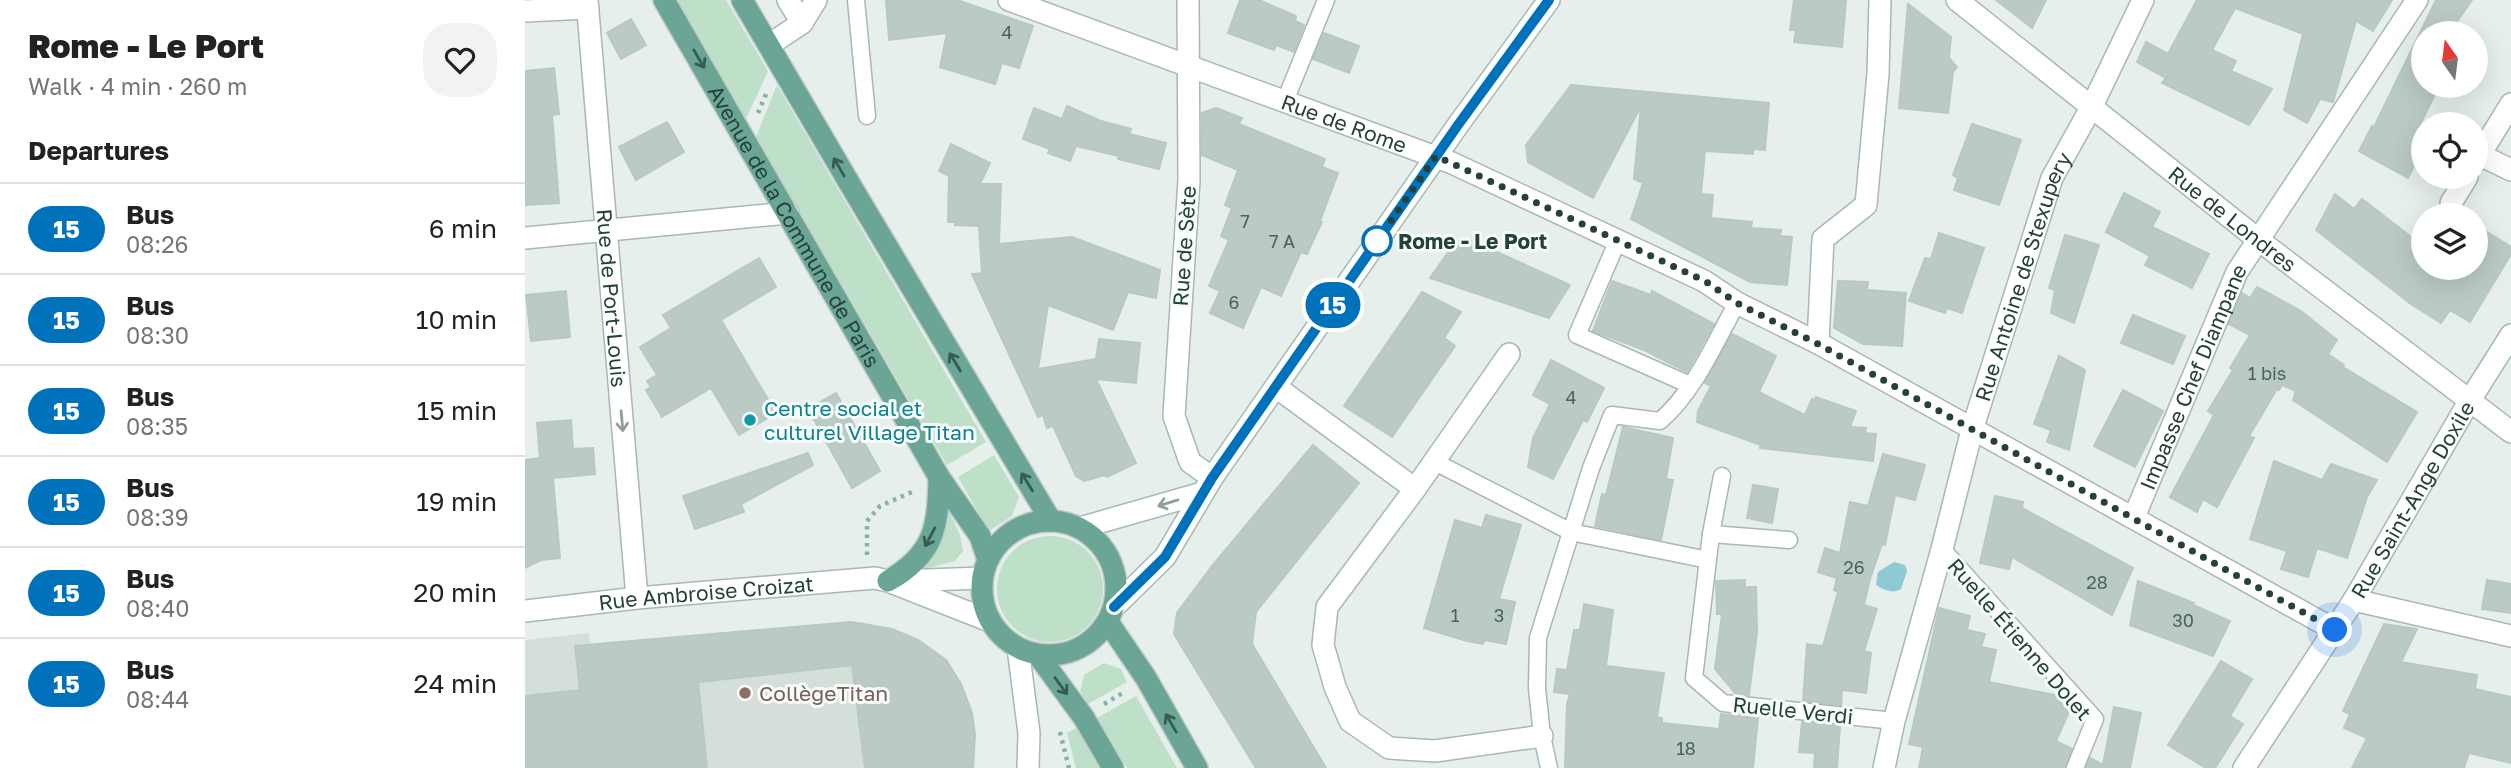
<!DOCTYPE html>
<html lang="en">
<head>
<meta charset="utf-8">
<style>
	:root { --surface:#fff; --page:#f2f2f2; --text:#222; --muted:#767676; --line:#e0e0e0 }
	body { margin:0; font-family:"Golos Text",sans-serif; background:var(--page); color:var(--text); height:100vh; display:flex; flex-direction:column; font-size:26px; white-space:nowrap }
	* { box-sizing:border-box; margin:0 }
	p { font-size:23px; color:var(--muted) }
	.icon { flex:none; width:38px; height:38px; fill:none; stroke:currentColor; stroke-width:2; stroke-linecap:round; stroke-linejoin:round }
	.map { position:relative; flex:1; overflow:hidden }
	.side { display:flex; flex-direction:column; background:var(--surface); width:525px }
	.side>* { flex:none }
	.badge { padding:0 14px; border-radius:23px; font-size:24px; line-height:46px }
	.needle { width:46px; rotate:346deg }
	.buttons { position:absolute; left:1886px; top:21px; display:grid; gap:14px }
	.buttons a { display:grid; place-items:center; width:77px; height:77px; border-radius:50%; background:var(--surface); box-shadow:0 7px 28px #0002; font-size:35px }
	.you { position:absolute; width:35px; height:35px; margin:-18px; border:5px solid #fff; border-radius:50%; background:#1a73e8; box-shadow:0 0 0 10px #1a73e833 }
	.map>.badge { position:absolute; translate:-50% -50%; box-shadow:0 0 0 4px #fff }
	h2 { padding:0 28px; font-size:26px; line-height:63px }
	.round { display:grid; place-items:center; flex:none; width:74px; height:74px; border-radius:28px; background:var(--page) }
	.overview { display:flex; align-items:center; justify-content:space-between; height:119px; padding:0 28px }
	h1 { font-size:33px; font-weight:800; line-height:52px }
	ul { padding:0; list-style:none }
	li { display:flex; align-items:center; gap:21px; height:91px; padding:0 28px; border-top:2px solid var(--line) }
	li div { flex:1 }
	li b { display:block; font-size:26px }
	li em { font-style:normal }
	li .badge { min-width:77px; font-weight:700; text-align:center }
	main { display:flex; flex:1; min-height:0 }
	.map>svg:first-child { display:block }
	.built { fill:#d4dfda }
	.green { fill:#bfe0c8 }
	.water { fill:#8ec9d4 }
	.building { fill:#bbcac4; stroke:#b8c9c2; stroke-width:2 }
	.lines { fill:none; stroke-linecap:round; stroke-linejoin:round }
	.service-casing { stroke:#a8b8b2; stroke-width:19 }
	.minor-casing { stroke:#a8b8b2; stroke-width:24 }
	.tertiary-casing { stroke:#a8b8b2; stroke-width:24 }
	.secondary-casing { stroke:#a4bbb3; stroke-width:24 }
	.primary-casing { stroke:#c2cac8; stroke-width:24 }
	.path { stroke:#86b3a5; stroke-width:4.5; stroke-dasharray:3.5 5; stroke-linecap:butt }
	.service { stroke:#fff; stroke-width:16 }
	.minor { stroke:#fff; stroke-width:21 }
	.tertiary { stroke:#fff; stroke-width:21 }
	.secondary { stroke:#fff; stroke-width:21 }
	.primary { stroke:#6aa596; stroke-width:21 }
	.oneway { stroke:#365b51 }
	.oneway2 { stroke:#92a09c }
	.line-casing { stroke:#fff; stroke-width:16 }
	.line { stroke:#0072bc; stroke-width:10 }
	.walk { stroke:#24423a; stroke-width:7; stroke-dasharray:0 12.6 }
	.stop-dot { fill:#fff; stroke:#0072bc; stroke-width:3.5 }
	.culture-dot { fill:#0f9aa8; stroke:#f7fbf9; stroke-width:2.5 }
	.education-dot { fill:#8d6e63; stroke:#f7fbf9; stroke-width:2.5 }
	.labels { text-anchor:middle; dominant-baseline:central; stroke-width:6; stroke-linejoin:round; paint-order:stroke }
	.number-label { font-size:18px; fill:#4a645c }
	.street-label { font-size:21px; fill:#24423a; stroke:#f7fbf9 }
	.stop-label { font-size:21px; font-weight:bold; fill:#24423a; stroke:#f7fbf9; text-anchor:start }
	.culture-label { font-size:21px; fill:#0d838f; stroke:#f7fbf9; text-anchor:start }
	.education-label { font-size:21px; fill:#785e54; stroke:#f7fbf9; text-anchor:start }
</style>
</head>
<body>
<main>
<section class="side">
<div class="overview"><div><h1>Rome - Le Port</h1><p>Walk · 4 min · 260 m</p></div><a class="round"><svg class="icon" aria-label="heart" viewBox="0 0 24 24"><path d="M12 20l-8-8c-3-5 5-10 8-4 3-6 11-1 8 4z"/></svg></a></div>
<h2>Departures</h2>
<ul>
<li><span class="badge" style="background:#0072bc;color:#fff">15</span><div><b>Bus</b><p>08:26</p></div><em>6 min</em></li>
<li><span class="badge" style="background:#0072bc;color:#fff">15</span><div><b>Bus</b><p>08:30</p></div><em>10 min</em></li>
<li><span class="badge" style="background:#0072bc;color:#fff">15</span><div><b>Bus</b><p>08:35</p></div><em>15 min</em></li>
<li><span class="badge" style="background:#0072bc;color:#fff">15</span><div><b>Bus</b><p>08:39</p></div><em>19 min</em></li>
<li><span class="badge" style="background:#0072bc;color:#fff">15</span><div><b>Bus</b><p>08:40</p></div><em>20 min</em></li>
<li><span class="badge" style="background:#0072bc;color:#fff">15</span><div><b>Bus</b><p>08:44</p></div><em>24 min</em></li>
</ul>
</section>
<div class="map">
<svg width="1986" height="768" viewBox="0 0 1986 768">
	<rect width="100%" height="100%" fill="#e6efeb"/>
	<polygon class="built" points="322,622 337,622 377,633 393,640 419,660 436,684 447,713 450,735 448,768 0,768 0,640 64,633 65,644"/>
	<g class="green">
		<polygon points="150,0 201,0 243,71 220,121"/>
		<polygon points="252,85 461,442 422,465 231,137"/>
		<polygon points="469,455 494,497 487,516 464,531 433,477"/>
		<polygon points="423,510 435,535 438,551 430,561 392,571 416,538"/>
		<circle cx="525" cy="589" r="53"/>
		<polygon points="579,663 596,669 602,682 563,704 555,691 559,675"/>
		<polygon points="611,696 652,768 602,768 572,718"/>
		<polygon points="553,727 576,768 551,768 542,733"/>
	</g>
	<path class="water" d="M1369 562 1380 565 1382 571 1376 589C1368 594 1359 590 1351 585L1353 572Z"/>
	<g class="building">
		<polygon points="361,0 432,0 508,26 494,68 477,63 470,84 415,67 422,33 364,40"/>
		<polygon points="715,0 734,0 771,16 770,21 779,25 769,52 751,45 749,50 703,33"/>
		<polygon points="1269,0 1321,0 1317,47 1269,42 1271,30 1265,30"/>
		<polygon points="1471,0 1521,0 1507,28"/>
		<polygon points="1672,0 1867,0 1848,31 1831,21 1808,102 1795,99 1782,123 1759,110 1778,34 1710,8 1687,50 1711,61 1706,71 1747,89 1724,125 1637,83 1641,78 1612,62 1621,42 1643,54"/>
		<polygon points="1911,0 1947,0 1924,33 1899,33 1899,86 1914,86 1891,133 1899,138 1899,147 1883,178 1834,151 1847,126 1849,127"/>
		<polygon points="1383,4 1426,37 1424,58 1432,67 1428,72 1423,113 1374,108"/>
		<polygon points="106,19 121,45 96,59 82,33"/>
		<polygon points="799,33 834,46 824,73 788,59"/>
		<polygon points="29,68 34,114 27,115 34,203 0,205 0,71"/>
		<polygon points="1046,85 1244,103 1240,150 1228,149 1228,154 1180,151 1176,194 1188,195 1186,218 1227,222 1226,228 1256,230 1255,236 1267,237 1262,285 1225,282 1106,219 1118,183 1109,179 1116,106 1068,198 1003,162 1001,145"/>
		<polygon points="542,106 576,121 606,129 604,134 641,143 634,169 593,159 594,156 551,146 545,161 523,153 525,149 498,139 509,108 537,119"/>
		<polygon points="691,108 717,118 714,124 800,159 797,167 813,173 795,221 797,222 782,254 776,252 756,296 736,287 718,328 685,313 695,291 684,286 704,240 696,236 707,208 700,205 713,170 677,155 677,113"/>
		<polygon points="142,122 159,152 111,180 94,147"/>
		<polygon points="1447,124 1496,140 1474,205 1429,190 1433,178 1428,175"/>
		<polygon points="426,144 465,163 455,184 476,184 474,244 547,237 635,270 631,298 603,292 588,330 523,305 513,369 571,359 574,339 615,343 611,383 571,379 611,463 582,477 580,475 559,481 551,476 528,426 522,428 518,415 513,417 447,274 457,273 454,226 430,225 430,222 423,222 424,176 414,171"/>
		<polygon points="1599,193 1635,212 1627,227 1684,254 1667,288 1620,265 1625,256 1581,232"/>
		<polygon points="1810,194 1829,209 1837,199 1899,247 1899,268 1951,268 1951,225 1986,247 1986,254 1945,322 1925,310 1916,323 1886,304 1791,230"/>
		<polygon points="1414,233 1459,248 1437,313 1422,308 1420,313 1384,301 1400,258 1406,259"/>
		<polygon points="1540,235 1574,245 1549,323 1526,313 1530,290 1524,288"/>
		<polygon points="937,239 943,239 1045,285 1024,318 905,278 929,244"/>
		<polygon points="234,258 251,287 196,320 251,413 214,435 186,388 137,417 121,390 126,387 122,381 132,375 115,347 146,328 138,315"/>
		<polygon points="1087,281 1126,295 1127,291 1189,324 1162,372 1119,350 1068,331"/>
		<polygon points="1313,281 1343,282 1342,290 1381,293 1377,346 1338,344 1309,328"/>
		<polygon points="1732,287 1776,311 1812,340 1803,354 1819,365 1818,367 1892,412 1862,462 1768,400 1771,391 1757,385 1754,390 1752,389 1724,436 1729,438 1692,507 1678,499 1672,512 1645,497 1689,415 1683,411 1708,370 1705,368 1725,335 1704,324 1717,293 1725,298"/>
		<polygon points="41,291 45,337 6,341 1,295"/>
		<polygon points="897,292 936,312 919,338 930,346 867,437 819,406"/>
		<polygon points="1608,315 1660,336 1648,364 1596,343"/>
		<polygon points="1207,334 1251,356 1234,392 1280,415 1287,399 1290,400 1291,397 1331,411 1325,427 1341,428 1340,433 1351,434 1348,461 1235,448 1236,445 1172,422 1173,411 1186,386 1180,383"/>
		<polygon points="1534,356 1560,370 1544,450 1522,442 1526,430 1509,424"/>
		<polygon points="1026,360 1079,388 1062,422 1058,420 1028,479 1003,467 1008,438 1025,404 1008,395"/>
		<polygon points="1598,390 1638,411 1610,467 1569,446"/>
		<polygon points="311,393 355,471 327,488 283,409"/>
		<polygon points="46,420 48,449 68,448 70,474 28,478 35,558 16,560 0,568 0,460 15,458 12,423"/>
		<polygon points="1098,427 1148,438 1141,479 1148,480 1136,540 1070,526 1077,494 1081,495"/>
		<polygon points="788,445 834,483 731,612 727,644 801,768 731,768 649,634 652,613 687,566"/>
		<polygon points="283,453 288,465 216,504 219,512 170,529 158,496"/>
		<polygon points="1358,454 1400,465 1390,500 1370,495 1360,545 1357,544 1345,579 1339,605 1352,609 1339,651 1346,653 1341,693 1317,690 1316,705 1278,701 1282,644 1298,646 1313,592 1309,590 1312,578 1293,572 1300,548 1315,553 1325,502 1343,506"/>
		<polygon points="1749,461 1797,480 1806,464 1852,480 1842,497 1822,558 1792,548 1783,577 1756,569 1762,551 1725,539"/>
		<polygon points="1228,485 1253,489 1247,523 1222,518"/>
		<polygon points="1470,496 1498,502 1497,508 1608,568 1587,615 1487,557 1484,569 1455,563"/>
		<polygon points="961,515 996,525 974,599 990,602 981,644 960,640 958,644 942,641 899,628 930,520 957,528"/>
		<polygon points="1220,580 1220,587 1231,587 1232,632 1224,695 1211,694 1190,669 1197,614 1192,614 1191,581"/>
		<polygon points="1962,580 1986,584 1986,613 1957,609"/>
		<polygon points="1613,581 1669,603 1668,605 1705,621 1688,656 1605,625"/>
		<polygon points="1059,604 1088,610 1081,666 1139,673 1132,717 1137,718 1137,723 1194,729 1196,714 1233,718 1228,768 1040,768 1042,704 1045,694 1029,692 1032,669 1042,670 1049,630 1055,630"/>
		<polygon points="1414,608 1445,616 1442,630 1460,634 1456,647 1471,650 1464,682 1529,695 1544,712 1531,741 1547,749 1540,768 1394,768 1398,747 1384,744"/>
		<polygon points="326,622 367,629 393,640 421,660 436,684 447,713 450,735 448,768 340,768 327,665 173,682 182,768 0,768 0,696 55,690 50,646"/>
		<polygon points="1859,624 1892,629 1876,662 1952,675 1950,689 1986,697 1986,763 1944,753 1939,768 1827,768 1842,738 1819,728 1825,714 1818,711"/>
		<polygon points="1696,661 1727,679 1705,716 1718,724 1690,768 1681,768 1643,745"/>
		<polygon points="1589,707 1616,713 1605,768 1561,768 1565,758 1578,765"/>
		<polygon points="1277,722 1315,726 1312,768 1289,768 1290,753 1274,752"/>
	</g>
	<g class="lines">
		<g class="service-casing">
			<g id="service">
				<polyline points="331,0 342,116"/>
				<polyline points="760,101 801,0"/>
				<polyline points="1093,240 1052,335 1165,385"/>
				<polyline points="910,462 1046,532 1183,560"/>
				<polyline points="1197,476 1186,534 1169,678 1198,703 1369,721"/>
				<polyline points="1186,534 1264,540"/>
				<polyline points="1417,549 1570,719 1550,768"/>
				<path d="M1024 768 1017 736 1012 688 1013 638 1066 468 1087 415 1135 421C1170 391 1190 342 1212 303"/>
			</g>
		</g>
		<g class="minor-casing">
			<g id="minor">
				<path id="s1" d="M62 0 112 598"/>
				<polyline points="263,0 277,23"/>
				<path id="s2" d="M484 0 927 163 1179 281 1212 303 1293 343 1810 630"/>
				<polyline points="663,0 664,180 649,416 665,462 687,478"/>
				<path id="s3" d="M1432 0 1735 241 1986 432"/>
				<polyline points="0,11 63,8"/>
				<polyline points="244,45 277,23 291,0"/>
				<polyline points="1955,155 1986,170"/>
				<polyline points="1951,161 1986,104"/>
				<polyline points="1926,203 1942,177"/>
				<polyline points="0,238 263,213"/>
				<polyline points="1293,343 1298,239 1341,205 1353,74 1355,0"/>
				<polyline points="751,387 890,489 802,607 798,645 810,687 825,721 864,748 910,751 1017,736"/>
				<polyline points="890,489 984,354"/>
				<path id="s4" d="M1609 517 1712 272 1892 0"/>
				<polyline points="1829,600 1986,636"/>
				<polyline points="493,648 504,733 503,768"/>
				<path id="s5" d="M1359 768 1369 721 1417 549 1447 430 1527 178 1567 106 1618 0"/>
				<path id="s6" d="M1719 768 1829 600 1945 400 1986 335"/>
			</g>
		</g>
		<g class="tertiary-casing">
			<g id="tertiary">
				<polyline points="373,581 457,578"/>
				<path id="s7" d="M0 611 112 598 350 578 363 581 465 621"/>
			</g>
		</g>
		<g class="secondary-casing">
			<g id="secondary">
				<polyline points="555,528 677,493"/>
				<polyline points="589,607 640,557 687,478 933,125 1024,0"/>
			</g>
		</g>
		<g class="primary-casing">
			<g id="primary">
				<path id="s8" d="M139 0 414 477 455 536 463 560"/>
				<polyline points="217,0 326,186 526,521"/>
				<circle cx="524" cy="588" r="67"/>
				<path d="M363 581C410 554 413 527 414 477"/>
				<polyline points="583,622 621,678 672,768"/>
				<polyline points="513,655 559,718 588,768"/>
			</g>
		</g>
		<g class="path">
			<polyline points="233,113 242,92"/>
			<polyline points="342,555 342,521 355,506 387,492"/>
			<polyline points="579,704 601,691"/>
			<polyline points="535,732 544,768"/>
		</g>
		<use href="#service" class="service"/>
		<use href="#minor" class="minor"/>
		<use href="#tertiary" class="tertiary"/>
		<use href="#secondary" class="secondary"/>
		<use href="#primary" class="primary"/>
	</g>
	<defs><path id="oneway-shaft" d="M-6 0H5M1.5-3L5.5 0L1.5 3" fill="none" stroke-width="1.6" stroke-linecap="round" stroke-linejoin="round" transform="scale(1.75)"/></defs>
	<g class="oneway">
		<use href="#oneway-shaft" transform="translate(174 59) rotate(60)"/>
		<use href="#oneway-shaft" transform="translate(314 167) rotate(-120)"/>
		<use href="#oneway-shaft" transform="translate(430 362) rotate(-121)"/>
		<use href="#oneway-shaft" transform="translate(502 482) rotate(-122)"/>
		<use href="#oneway-shaft" transform="translate(405 537) rotate(118)"/>
		<use href="#oneway-shaft" transform="translate(536 686) rotate(54)"/>
		<use href="#oneway-shaft" transform="translate(646 723) rotate(-120)"/>
	</g>
	<g class="oneway2">
		<use href="#oneway-shaft" transform="translate(97 421) rotate(85)"/>
		<use href="#oneway-shaft" transform="translate(643 503) rotate(163)"/>
	</g>
	<g class="lines">
		<g class="line-casing">
			<polyline id="line" points="589,607 640,557 687,478 933,125 1024,0"/>
		</g>
		<use href="#line" class="line"/>
		<polyline class="walk" points="852,241 911,156 1180,281 1212,303 1293,344 1810,630"/>
	</g>
	<circle class="stop-dot" cx="852" cy="241" r="14"/>
	<circle class="culture-dot" cx="225" cy="420" r="7"/>
	<circle class="education-dot" cx="220" cy="693" r="7"/>
	<g class="labels">
		<g class="number-label">
			<text x="482" y="32">4</text>
			<text x="720" y="221">7</text>
			<text x="757" y="241">7 A</text>
			<text x="709" y="302">6</text>
			<text x="1742" y="373">1 bis</text>
			<text x="1046" y="397">4</text>
			<text x="1329" y="567">26</text>
			<text x="1572" y="582">28</text>
			<text x="930" y="615">1</text>
			<text x="974" y="615">3</text>
			<text x="1658" y="620">30</text>
			<text x="1161" y="748">18</text>
		</g>
		<g class="street-label">
			<text stroke="none"><textPath href="#s2" startOffset="357">Rue de Rome</textPath></text>
			<text stroke="none"><textPath href="#s3" startOffset="352">Rue de Londres</textPath></text>
			<text stroke="none"><textPath href="#s8" startOffset="261">Avenue de la Commune de Paris</textPath></text>
			<text transform="translate(659 246) rotate(-86)">Rue de Sète</text>
			<text stroke="none"><textPath href="#s5" startOffset="511">Rue Antoine de Stexupery</textPath></text>
			<text stroke="none"><textPath href="#s1" startOffset="299">Rue de Port-Louis</textPath></text>
			<text stroke="none"><textPath href="#s4" startOffset="152">Impasse Chef Diampane</textPath></text>
			<text stroke="none"><textPath href="#s6" startOffset="317">Rue Saint-Ange Doxile</textPath></text>
			<text stroke="none"><textPath href="#s7" startOffset="182">Rue Ambroise Croizat</textPath></text>
			<text transform="translate(1495 639) rotate(49)">Ruelle Étienne Dolet</text>
			<text transform="translate(1268 710) rotate(6)">Ruelle Verdi</text>
		</g>
		<g class="stop-label">
			<text x="873" y="241">Rome - Le Port</text>
		</g>
		<g class="culture-label">
			<text x="239" y="408">Centre social et<tspan x="239" dy="24">culturel Village Titan</tspan></text>
		</g>
		<g class="education-label">
			<text x="234" y="693">CollègeTitan</text>
		</g>
	</g>
</svg>
<div class="buttons">
<a><svg class="needle" viewBox="-14 -14 28 28"><path d="M0-13l5 13h-10z" fill="#e53935"/><path d="M0 13l5-13h-10z" fill="#767676"/></svg></a>
<a><svg class="icon" aria-label="locate" viewBox="0 0 24 24"><circle cx="12" cy="12" r="6"/><path d="M12 2v4M12 18v4M2 12h4M18 12h4"/></svg></a>
<a><svg class="icon" aria-label="layers" viewBox="0 0 24 24"><path d="M12 4l9 5-9 5-9-5zM3 14l9 5 9-5"/></svg></a>
</div>
<div class="you" style="left:1810px;top:630px"></div>
<b class="badge" style="left:808px;top:305px;background:#0072bc;color:#fff">15</b>
</div>
</main>
</body>
</html>
